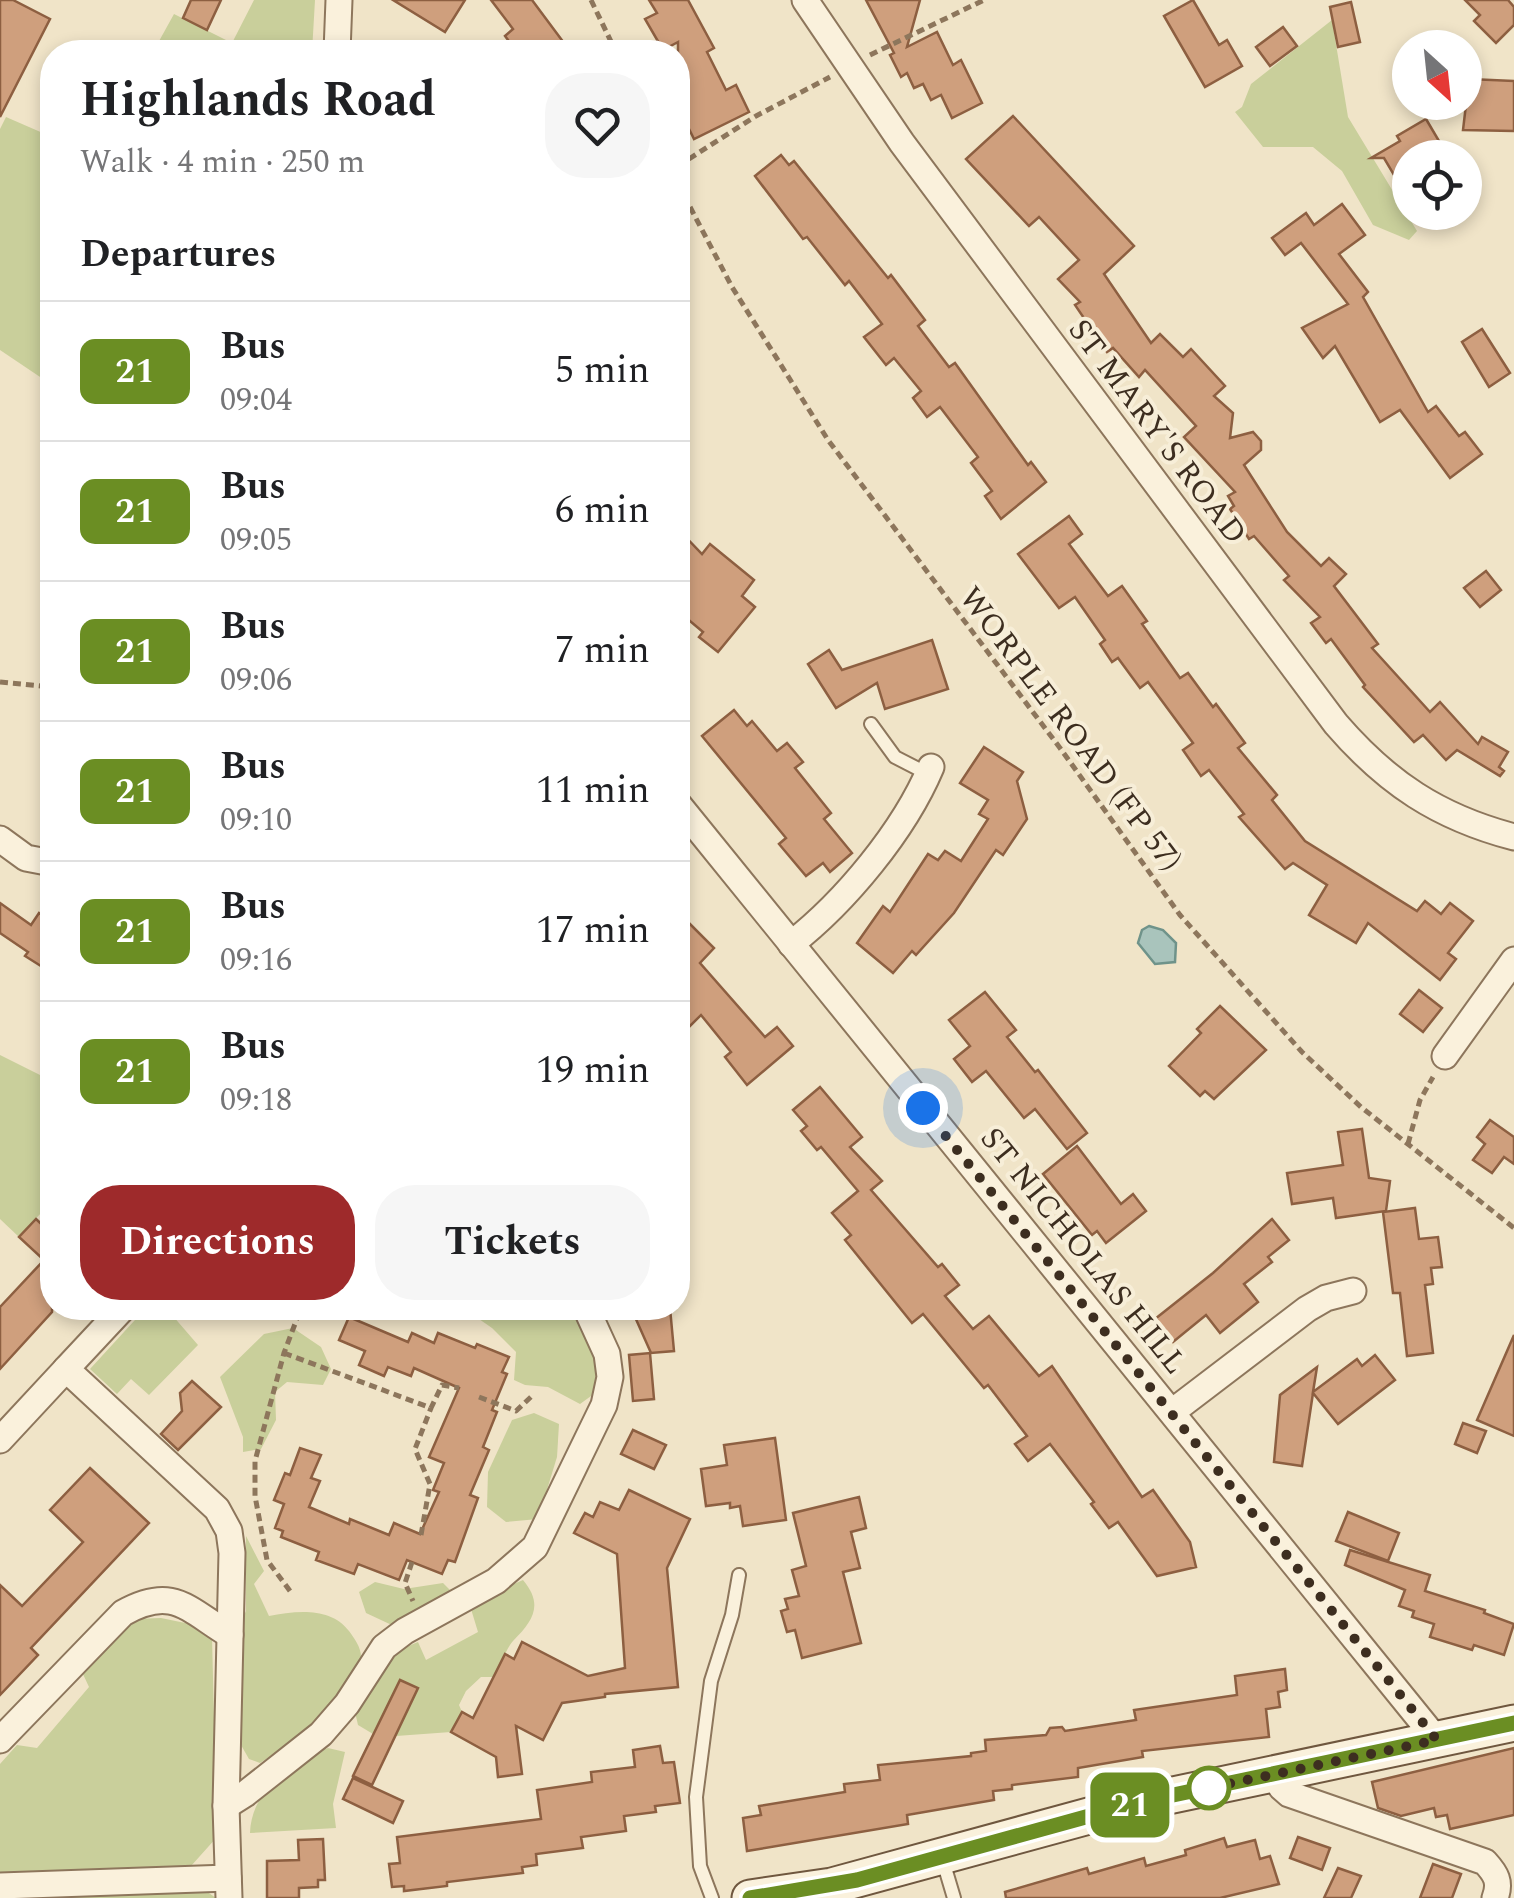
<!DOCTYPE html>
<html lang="en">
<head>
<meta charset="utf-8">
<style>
	:root { --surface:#fff; --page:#f6f6f6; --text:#202124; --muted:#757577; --line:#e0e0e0; --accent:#9e2a2b }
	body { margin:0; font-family:Spectral,serif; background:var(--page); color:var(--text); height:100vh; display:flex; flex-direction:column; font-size:38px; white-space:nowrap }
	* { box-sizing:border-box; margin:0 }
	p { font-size:32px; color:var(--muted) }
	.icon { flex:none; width:55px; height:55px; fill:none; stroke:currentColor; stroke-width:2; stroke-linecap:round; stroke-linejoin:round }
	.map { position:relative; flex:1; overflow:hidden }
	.side { position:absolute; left:40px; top:40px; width:650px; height:1280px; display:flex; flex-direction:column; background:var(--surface); border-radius:40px; box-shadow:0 5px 15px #0003 }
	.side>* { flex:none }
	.badge { padding:0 20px; border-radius:15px; font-size:35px; line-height:65px }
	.needle { width:65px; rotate:153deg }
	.controls { position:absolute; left:1392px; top:30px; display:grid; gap:20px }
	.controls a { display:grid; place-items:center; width:90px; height:90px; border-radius:50%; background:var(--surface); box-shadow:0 5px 15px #0003; font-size:50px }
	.you { position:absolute; width:50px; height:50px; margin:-25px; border:8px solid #fff; border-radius:50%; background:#1a73e8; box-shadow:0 0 0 15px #1a73e833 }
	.map>.badge { position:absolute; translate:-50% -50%; box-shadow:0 0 0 5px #fff }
	h2 { padding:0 40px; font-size:38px; line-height:90px }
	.round { display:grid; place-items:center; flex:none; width:105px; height:105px; border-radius:40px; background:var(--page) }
	.overview { display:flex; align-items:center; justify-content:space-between; height:170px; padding:0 40px }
	h1 { font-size:48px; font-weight:700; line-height:75px }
	.cta { display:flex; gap:20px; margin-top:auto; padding:20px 40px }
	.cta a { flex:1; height:115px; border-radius:40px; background:var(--accent); color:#fff; font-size:40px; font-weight:700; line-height:115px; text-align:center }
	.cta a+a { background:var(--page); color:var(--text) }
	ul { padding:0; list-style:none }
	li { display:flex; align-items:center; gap:30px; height:140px; padding:0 40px; border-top:2px solid var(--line) }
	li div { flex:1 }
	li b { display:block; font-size:38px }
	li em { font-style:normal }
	li .badge { min-width:110px; font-weight:700; text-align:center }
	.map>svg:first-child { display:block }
	.green { fill:#c9cf9b }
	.water { fill:#a9c4bc; stroke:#6f938a; stroke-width:2.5 }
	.building { fill:#cf9f7d; stroke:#8d5f41; stroke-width:2.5 }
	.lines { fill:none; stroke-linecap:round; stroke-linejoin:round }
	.service-casing { stroke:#8d765c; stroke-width:16 }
	.minor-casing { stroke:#8d765c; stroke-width:29 }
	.secondary-casing { stroke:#6f573f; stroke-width:39 }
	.path { stroke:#8d765c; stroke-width:5; stroke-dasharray:8 5; stroke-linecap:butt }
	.service { stroke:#faf1dc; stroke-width:12 }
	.minor { stroke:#faf1dc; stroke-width:25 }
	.secondary { stroke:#faf1dc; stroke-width:35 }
	.line-casing { stroke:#fff; stroke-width:22 }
	.line { stroke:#6b8e23; stroke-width:15 }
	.walk { stroke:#3d2e20; stroke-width:10; stroke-dasharray:0 18 }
	.stop-dot { fill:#fff; stroke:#6b8e23; stroke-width:5 }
	.labels { text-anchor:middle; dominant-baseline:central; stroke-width:8; stroke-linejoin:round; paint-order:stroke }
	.street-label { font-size:32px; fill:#3d2e20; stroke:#f7eed8 }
</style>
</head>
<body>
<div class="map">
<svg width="1514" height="1898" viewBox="0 0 1514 1898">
	<rect width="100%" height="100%" fill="#f0e4c8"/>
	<g class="green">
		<polygon points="254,0 315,0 312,52 153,52 174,14 232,43"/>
		<polygon points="1332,20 1348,117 1417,231 1409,240 1373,225 1342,171 1313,147 1263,147 1235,112 1242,107 1251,84"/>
		<polygon points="6,117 52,137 52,385 0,350 0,129"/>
		<polygon points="0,1055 52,1081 52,1201 19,1237 0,1219"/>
		<polygon points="146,1308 166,1308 198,1345 149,1395 131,1379 117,1394 90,1369"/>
		<polygon points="463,1308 573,1308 594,1343 598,1391 580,1404 548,1387 525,1385 514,1380 516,1352 492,1328"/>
		<polygon points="293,1328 321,1347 331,1369 323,1385 287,1382 275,1392 276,1420 261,1449 243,1452 243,1437 220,1377 264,1334"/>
		<polygon points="534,1413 559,1424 557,1457 538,1519 506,1522 487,1507 488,1472 512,1420"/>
		<path d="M246 1536 264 1571 254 1584 269 1616C295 1611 330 1606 349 1631 354 1638 362 1648 361 1659 360 1668 351 1678 346 1686 321 1720 295 1740 260 1763L249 1759 241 1745 239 1714V1627L246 1611Z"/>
		<path d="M523 1580C544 1605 533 1621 513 1641 506 1649 500 1667 494 1677H481L466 1691 459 1705 462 1712 451 1732 396 1736 406 1713 373 1734 358 1725 355 1712C372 1687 388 1652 418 1642L426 1660 478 1632 471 1609 502 1589Z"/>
		<polygon points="375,1582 404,1589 443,1583 452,1592 396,1627 366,1613 359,1592"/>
		<polygon points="161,1618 190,1624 212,1637 217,1837 191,1866 0,1874 0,1764 17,1745 37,1748 89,1687 82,1672 133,1619"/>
		<path d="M328 1748 345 1752 333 1804 336 1828 250 1833C251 1791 291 1761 328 1748Z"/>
		<polygon points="206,1891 216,1898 0,1898"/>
	</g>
	<polygon class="water" points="1149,926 1163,930 1176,943 1175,962 1155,964 1138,943 1142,930"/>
	<g class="building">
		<polygon points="0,0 13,0 50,19 0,117"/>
		<polygon points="191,0 221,0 207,30 183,18"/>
		<polygon points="393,0 465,0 445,32"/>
		<polygon points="491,0 532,0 564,43 552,52 517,52 505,36 513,29"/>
		<polygon points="649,0 688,0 714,48 707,52 726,90 736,85 749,112 694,139 689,129 678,135 678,42 663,50 645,19 657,13"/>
		<polygon points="866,0 920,0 907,47 937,32 953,65 961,60 982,103 952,118 941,95 931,100 923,84 914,88 907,73 901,77 890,55 894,53"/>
		<polygon points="1193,0 1219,45 1227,40 1242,66 1205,87 1164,16"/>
		<polygon points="1465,0 1508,0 1514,7 1514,25 1496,43 1474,21 1480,15"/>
		<polygon points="1351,2 1360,42 1338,47 1330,7"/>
		<polygon points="1283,27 1297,46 1270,66 1256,47"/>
		<polygon points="1469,79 1514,81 1514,131 1463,130"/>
		<polygon points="1013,116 1134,246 1104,274 1151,343 1160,334 1183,357 1191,349 1225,386 1214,396 1233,413 1230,438 1253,432 1261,441 1261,450 1244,465 1287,532 1321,566 1329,558 1346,574 1334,586 1378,644 1372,648 1430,712 1440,702 1478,744 1482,737 1508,752 1499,767 1504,771 1500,776 1457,750 1446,760 1423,735 1414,742 1363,687 1365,685 1331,639 1326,643 1311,623 1320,617 1284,580 1289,576 1254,536 1249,539 1230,509 1234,506 1228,496 1235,492 1184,437 1196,426 1145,370 1139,377 1113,348 1107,352 1075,305 1080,302 1058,279 1079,260 1039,217 1029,226 966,159"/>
		<polygon points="1426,119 1449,158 1410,158 1410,202 1384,158 1371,158 1400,141 1397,136"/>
		<polygon points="781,155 789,165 794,161 888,278 891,275 925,320 918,326 949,367 955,363 1028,465 1031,462 1046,482 1001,519 985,496 992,491 971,463 978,457 940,407 927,417 913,398 921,391 894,358 886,365 864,337 882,324 849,281 845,285 807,237 803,239 755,176"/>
		<polygon points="1342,204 1365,235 1339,254 1368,292 1363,297 1428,412 1436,406 1459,436 1465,432 1482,454 1450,478 1400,410 1380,422 1335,346 1323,358 1302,328 1348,304 1301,243 1285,255 1272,238 1306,213 1314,225"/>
		<polygon points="1482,329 1510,373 1489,387 1462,342"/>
		<polygon points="1069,516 1082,534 1069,544 1108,596 1122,586 1147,621 1142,624 1180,678 1188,673 1213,707 1216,704 1245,743 1238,748 1277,795 1272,800 1305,841 1417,911 1425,901 1441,914 1450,903 1473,921 1448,953 1456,959 1440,980 1368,923 1356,943 1309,915 1327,885 1293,863 1285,869 1239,817 1244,814 1209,770 1201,776 1183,750 1193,743 1148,682 1140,688 1118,658 1112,662 1100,644 1105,640 1075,597 1059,608 1018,554"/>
		<polygon points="678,529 702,554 710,544 754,580 742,596 755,607 718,652 699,637 703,632 678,611"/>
		<polygon points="1486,571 1501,590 1480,607 1464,588"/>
		<polygon points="932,640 948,689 885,709 877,683 836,708 808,664 829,650 842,670"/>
		<polygon points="734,710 747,726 752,721 777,751 787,743 803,762 795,768 831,813 824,819 852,853 830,872 823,863 806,876 779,844 786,838 702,736"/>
		<polygon points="984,747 1023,772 1017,781 1027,819 1003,855 996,850 954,913 916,955 912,951 893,973 857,943 883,906 890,912 928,854 938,860 945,851 961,861 988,819 979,814 988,800 960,783"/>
		<polygon points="0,903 31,925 39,913 52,922 52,973 25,956 28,952 0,933"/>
		<polygon points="678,912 714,948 700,963 765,1037 777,1027 793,1046 747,1085 725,1057 731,1052 701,1015 690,1026 678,1014"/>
		<polygon points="1419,990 1442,1008 1423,1032 1400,1014"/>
		<polygon points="985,992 1016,1030 1007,1037 1035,1072 1038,1070 1087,1133 1067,1149 1035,1109 1024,1118 986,1071 972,1082 954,1059 970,1046 949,1020"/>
		<polygon points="1220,1006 1266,1050 1214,1099 1205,1091 1200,1096 1169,1066 1201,1033 1197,1029"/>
		<polygon points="820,1087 862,1137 850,1147 882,1181 871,1190 938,1267 942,1264 959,1285 945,1296 973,1329 989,1316 1039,1376 1052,1366 1142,1497 1153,1490 1190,1542 1196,1567 1157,1576 1118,1522 1109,1528 1091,1504 1094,1502 1050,1444 1028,1461 1015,1444 1027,1436 988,1385 984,1388 923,1314 912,1323 845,1240 851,1235 832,1213 858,1191 821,1147 817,1150 801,1131 807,1126 793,1110"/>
		<polygon points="1490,1120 1514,1137 1514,1164 1504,1157 1492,1173 1473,1160 1485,1144 1477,1137"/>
		<polygon points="1362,1129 1369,1178 1390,1181 1386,1211 1336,1218 1333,1198 1292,1204 1287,1173 1343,1165 1338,1132"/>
		<polygon points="1077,1146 1121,1204 1133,1194 1146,1211 1106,1243 1097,1231 1092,1235 1043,1174"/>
		<polygon points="1415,1208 1419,1239 1438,1237 1442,1267 1431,1268 1433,1284 1425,1285 1433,1353 1407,1356 1400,1293 1393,1293 1383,1212"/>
		<polygon points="36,1219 52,1234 52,1312 0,1369 0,1307 44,1260 19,1237"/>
		<polygon points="1272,1219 1289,1240 1268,1257 1272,1262 1244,1284 1258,1302 1220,1333 1206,1315 1173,1342 1155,1319 1213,1273"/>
		<polygon points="631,1308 670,1308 674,1351 651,1353"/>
		<polygon points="349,1317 408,1342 412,1333 434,1343 438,1333 475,1348 477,1344 509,1357 502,1372 507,1374 492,1410 497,1412 483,1447 489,1450 470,1495 478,1498 455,1562 448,1560 442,1574 407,1560 399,1580 358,1564 354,1574 316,1560 319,1552 281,1537 283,1531 275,1528 284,1504 274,1500 285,1473 290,1475 300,1448 321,1455 311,1478 320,1481 309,1507 349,1524 350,1519 389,1535 394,1523 420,1534 439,1492 433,1490 444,1463 429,1457 459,1388 414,1368 411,1376 388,1367 384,1376 359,1365 365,1351 339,1340"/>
		<polygon points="1514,1335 1514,1436 1477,1420"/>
		<polygon points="650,1353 654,1399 633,1401 629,1355"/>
		<polygon points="1375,1355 1395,1380 1338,1424 1313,1393 1302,1466 1274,1462 1280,1395 1317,1367 1313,1392 1357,1359 1362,1366"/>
		<polygon points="192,1381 221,1407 178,1450 161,1434 182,1411 180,1393"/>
		<polygon points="1463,1423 1486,1431 1477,1453 1455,1444"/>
		<polygon points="633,1430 666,1445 654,1469 621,1454"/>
		<polygon points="775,1438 786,1520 743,1526 740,1506 730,1508 730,1503 706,1506 701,1469 727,1465 724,1445"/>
		<polygon points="90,1468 149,1523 31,1648 38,1655 0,1695 0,1585 22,1606 83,1542 50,1510"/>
		<polygon points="629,1490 690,1519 667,1568 678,1687 605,1694 605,1697 562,1703 543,1740 516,1726 522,1774 498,1777 496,1757 451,1732 462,1712 473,1718 505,1654 514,1659 522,1642 588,1676 625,1668 617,1554 574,1533 585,1513 593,1517 600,1502 619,1510"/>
		<polygon points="859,1497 866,1528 851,1532 860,1568 843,1572 861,1643 802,1658 795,1630 787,1632 781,1611 788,1609 785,1599 799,1596 792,1570 806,1566 793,1513"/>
		<polygon points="1348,1512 1399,1533 1388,1561 1336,1541"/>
		<polygon points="1350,1550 1430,1575 1425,1591 1485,1610 1484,1613 1514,1624 1504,1655 1474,1645 1472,1650 1430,1637 1434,1624 1412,1617 1414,1611 1399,1606 1405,1590 1345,1565"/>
		<polygon points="1285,1669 1287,1690 1278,1692 1280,1707 1266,1709 1269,1737 1142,1751 1143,1757 1078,1768 1078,1777 1012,1785 1012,1789 993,1791 994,1800 907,1815 908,1824 747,1851 743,1818 761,1815 759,1806 845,1792 844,1784 880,1780 878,1765 971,1756 971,1753 986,1751 985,1740 1046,1735 1050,1728 1062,1727 1065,1731 1136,1720 1134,1710 1237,1695 1235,1676"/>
		<polygon points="400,1680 418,1688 372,1785 353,1776"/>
		<polygon points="660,1746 663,1763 674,1762 680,1803 655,1806 656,1812 624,1816 626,1831 581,1837 583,1848 536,1854 537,1865 522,1867 523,1873 447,1882 447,1886 404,1891 404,1886 392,1887 389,1864 400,1863 397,1837 541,1819 537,1790 592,1782 591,1772 635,1767 633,1750"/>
		<polygon points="1514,1748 1514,1815 1450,1829 1447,1815 1436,1817 1434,1808 1401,1816 1378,1808 1372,1782"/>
		<polygon points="353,1778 403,1801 393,1823 343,1799"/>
		<polygon points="1298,1837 1330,1848 1322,1870 1290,1858"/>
		<polygon points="1224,1838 1227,1847 1255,1840 1260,1859 1270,1856 1279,1884 1220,1898 1006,1898 1005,1892 1087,1868 1089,1874 1144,1858 1146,1866 1186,1855 1185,1850"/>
		<polygon points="323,1839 325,1880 318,1880 318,1887 299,1888 299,1898 267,1898 267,1861 299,1860 298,1840"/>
		<polygon points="1433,1864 1461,1874 1452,1898 1420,1898"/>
		<polygon points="1338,1868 1361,1876 1351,1898 1324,1898"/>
	</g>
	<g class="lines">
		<g class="service-casing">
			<g id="service">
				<polyline points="871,724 895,757 928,774"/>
				<polyline points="943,1861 954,1898"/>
				<polyline points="712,1898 700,1866 696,1797 711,1681 732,1615 739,1575"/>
			</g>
		</g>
		<g class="minor-casing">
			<g id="minor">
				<path d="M805 0 902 143 1336 724C1387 783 1438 817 1514 837"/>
				<polyline points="337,52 339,0"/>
				<polyline points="678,804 1437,1740"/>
				<polyline points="0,839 26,858 52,863"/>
				<path d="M791 944C845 902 904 831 931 767"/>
				<polyline points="1445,1056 1514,960"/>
				<polyline points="123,1308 66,1369 217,1509 229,1531 232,1553 226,1806 229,1898"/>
				<polyline points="1172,1412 1307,1309 1326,1298 1353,1291"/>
				<polyline points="0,1440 66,1369"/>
				<path d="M0 1740 123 1613C173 1585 187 1609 230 1635"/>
				<path d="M1278 1774 1281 1787 1289 1794 1485 1862C1496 1874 1501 1882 1495 1898"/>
				<polyline points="226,1806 245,1794 321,1734 347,1704 384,1647 405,1631 496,1581 535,1547 604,1405 610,1377 607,1354 586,1308"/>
				<polyline points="0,1886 228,1878"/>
			</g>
		</g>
		<g class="secondary-casing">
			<polyline id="secondary" points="750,1898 832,1886 1140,1802 1514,1723"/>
		</g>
		<g class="path">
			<polyline points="591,0 616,52"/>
			<polyline points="870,55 984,0"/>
			<polyline points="678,166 756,116 830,77"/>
			<polyline points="678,184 732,287 828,440 1060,748 1180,915 1302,1052 1361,1107 1514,1228"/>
			<polyline points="0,682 41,686 52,694"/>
			<polyline points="1408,1144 1420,1100 1433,1077"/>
			<polyline points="284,1353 431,1408 442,1385 459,1388"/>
			<polyline points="479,1397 516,1411 534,1394"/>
			<polyline points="421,1535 430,1484 415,1449 431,1408"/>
			<polyline points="412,1562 405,1583 413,1601"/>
			<polyline points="290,1591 267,1560 255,1496 255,1461 284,1353 301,1308"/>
		</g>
		<use href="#service" class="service"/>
		<use href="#minor" class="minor"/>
		<use href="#secondary" class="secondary"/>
	</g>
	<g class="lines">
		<g class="line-casing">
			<polyline id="line" points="750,1898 857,1880 1140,1802 1514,1723"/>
		</g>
		<use href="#line" class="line"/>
		<polyline class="walk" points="923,1108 1437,1740 1209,1788"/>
	</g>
	<circle class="stop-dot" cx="1209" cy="1788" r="20"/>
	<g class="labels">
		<g class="street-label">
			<text transform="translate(1157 432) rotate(53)">ST MARY'S ROAD</text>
			<text transform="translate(1070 729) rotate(53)">WORPLE ROAD (FP 57)</text>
			<text transform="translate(1083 1251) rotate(51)">ST NICHOLAS HILL</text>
		</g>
	</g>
</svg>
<div class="controls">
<a><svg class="needle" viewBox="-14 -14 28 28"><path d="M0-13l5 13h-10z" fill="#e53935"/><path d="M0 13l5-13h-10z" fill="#757577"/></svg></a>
<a><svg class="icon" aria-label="locate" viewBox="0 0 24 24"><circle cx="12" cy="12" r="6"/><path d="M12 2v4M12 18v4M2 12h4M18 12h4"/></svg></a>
</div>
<div class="you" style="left:923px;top:1108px"></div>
<b class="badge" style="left:1130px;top:1805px;background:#6b8e23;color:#fff">21</b>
<section class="side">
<div class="overview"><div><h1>Highlands Road</h1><p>Walk · 4 min · 250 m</p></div><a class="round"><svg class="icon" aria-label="heart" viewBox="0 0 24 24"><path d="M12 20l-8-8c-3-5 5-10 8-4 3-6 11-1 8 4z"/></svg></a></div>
<h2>Departures</h2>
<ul>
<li><span class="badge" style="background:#6b8e23;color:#fff">21</span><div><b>Bus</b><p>09:04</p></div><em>5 min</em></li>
<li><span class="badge" style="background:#6b8e23;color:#fff">21</span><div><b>Bus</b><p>09:05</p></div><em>6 min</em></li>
<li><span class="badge" style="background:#6b8e23;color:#fff">21</span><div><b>Bus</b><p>09:06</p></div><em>7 min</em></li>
<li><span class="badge" style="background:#6b8e23;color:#fff">21</span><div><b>Bus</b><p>09:10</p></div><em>11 min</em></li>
<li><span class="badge" style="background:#6b8e23;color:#fff">21</span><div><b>Bus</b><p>09:16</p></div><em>17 min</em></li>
<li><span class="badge" style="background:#6b8e23;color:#fff">21</span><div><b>Bus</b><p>09:18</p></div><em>19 min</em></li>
</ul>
<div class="cta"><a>Directions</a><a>Tickets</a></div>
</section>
</div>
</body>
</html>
